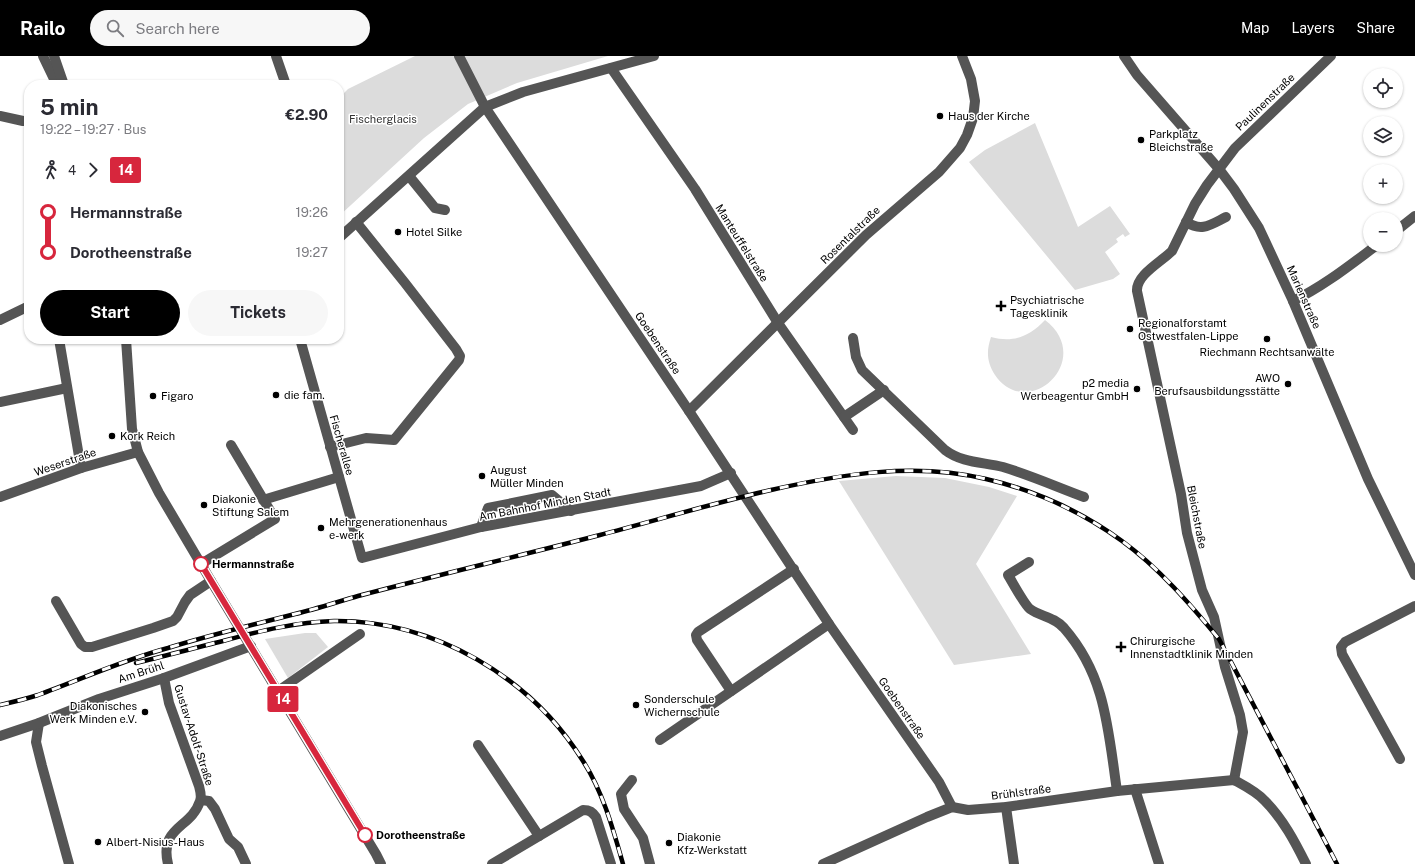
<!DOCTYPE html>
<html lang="en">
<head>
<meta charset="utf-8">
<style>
	:root { --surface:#fff; --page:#f7f7f7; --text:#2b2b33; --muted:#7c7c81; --accent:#000 }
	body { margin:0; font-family:"Public Sans",sans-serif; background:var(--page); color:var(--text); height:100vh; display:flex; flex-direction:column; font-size:15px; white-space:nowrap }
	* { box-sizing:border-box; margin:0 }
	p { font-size:13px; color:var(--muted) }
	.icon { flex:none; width:22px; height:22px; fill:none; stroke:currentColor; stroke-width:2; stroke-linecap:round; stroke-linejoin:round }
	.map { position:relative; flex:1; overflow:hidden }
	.details { position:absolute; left:24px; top:24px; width:320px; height:264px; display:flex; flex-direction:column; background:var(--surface); border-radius:16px; box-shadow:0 1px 3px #0004 }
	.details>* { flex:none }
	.badge { padding:0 8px; border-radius:3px; font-size:14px; line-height:26px }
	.controls { position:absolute; left:1363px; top:12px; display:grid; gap:8px }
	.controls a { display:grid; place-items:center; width:40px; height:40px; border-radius:50%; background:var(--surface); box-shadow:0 1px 3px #0004; font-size:20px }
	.map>.badge { position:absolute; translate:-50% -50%; box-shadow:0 0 0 2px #fff }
	.legs { display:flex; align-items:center; gap:6px; height:44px; padding:0 16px; font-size:13px }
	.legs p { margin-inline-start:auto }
	.headline { display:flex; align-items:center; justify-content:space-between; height:68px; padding:0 16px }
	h1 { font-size:22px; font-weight:700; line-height:30px }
	.button { display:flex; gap:8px; margin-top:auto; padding:8px 16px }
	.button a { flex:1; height:46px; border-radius:24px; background:var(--accent); color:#fff; font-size:16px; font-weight:700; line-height:46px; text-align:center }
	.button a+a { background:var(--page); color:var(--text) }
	ul { padding:0 16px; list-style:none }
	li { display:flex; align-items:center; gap:14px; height:40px; font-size:15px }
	li i { display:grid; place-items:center; width:6px; height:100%; margin:0 5px; background:currentColor }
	li i::after { content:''; width:10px; height:10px; margin:-5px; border:3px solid; border-radius:50%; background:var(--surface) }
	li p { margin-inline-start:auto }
	li:first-child i { background:linear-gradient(#0000 50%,currentColor 0) }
	li:last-child i { background:linear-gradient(currentColor 50%,#0000 0) }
	header { display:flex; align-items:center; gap:24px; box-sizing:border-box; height:56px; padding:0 20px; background:var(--accent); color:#fff }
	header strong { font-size:19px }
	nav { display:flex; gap:22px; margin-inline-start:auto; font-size:14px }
	.search { width:280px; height:36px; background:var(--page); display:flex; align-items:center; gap:10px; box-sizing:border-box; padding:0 14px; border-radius:22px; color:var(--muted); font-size:15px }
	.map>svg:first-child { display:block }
	.green { fill:#dcdcdc }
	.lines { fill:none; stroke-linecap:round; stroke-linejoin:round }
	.minor { stroke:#555; stroke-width:10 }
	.rail-casing { stroke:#000; stroke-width:4.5 }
	.rail { stroke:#fff; stroke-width:3; stroke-dasharray:9; stroke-linecap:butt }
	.line-1-casing { stroke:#fff; stroke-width:9 }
	.line-1 { stroke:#d7263d; stroke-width:6 }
	.poi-dot { fill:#000; stroke:#fff; stroke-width:1.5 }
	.stop-1-dot { fill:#fff; stroke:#d7263d; stroke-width:2 }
	.labels { text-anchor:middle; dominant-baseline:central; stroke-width:3; stroke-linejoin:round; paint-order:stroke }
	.street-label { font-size:11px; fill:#000; stroke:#fff }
	.poi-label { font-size:11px; fill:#000; stroke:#fff; text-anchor:start }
	.park-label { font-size:11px; fill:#333; stroke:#fff }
	.stop-label { font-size:11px; font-weight:bold; fill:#000; stroke:#fff; text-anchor:start }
</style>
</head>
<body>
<header>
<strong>Railo</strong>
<div class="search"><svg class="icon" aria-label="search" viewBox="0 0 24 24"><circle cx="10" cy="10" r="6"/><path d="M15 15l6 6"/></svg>Search here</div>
<nav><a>Map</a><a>Layers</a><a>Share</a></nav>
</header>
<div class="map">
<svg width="1415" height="808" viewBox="0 0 1415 808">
	<rect width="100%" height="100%" fill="#fff"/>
	<g class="green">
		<polygon points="415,0 608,0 517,27 468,48 424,82 339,160 339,42 348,33"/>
		<polygon points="1035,67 1078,171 1110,150 1130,178 1125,181 1123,178 1116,183 1118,186 1105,196 1120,218 1113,223 1075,234 969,106 985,94"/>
		<path d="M1045 264C1096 303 1028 367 995 319 987 306 986 296 991 281 1013 287 1029 281 1045 264Z"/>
		<polygon points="896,420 945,422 989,431 1017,440 976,508 1031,598 954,609 839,425"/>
		<polygon points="305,577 316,577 328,591 288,622 265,583"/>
	</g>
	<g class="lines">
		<g class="minor">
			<polyline points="43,0 55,25 59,29"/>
			<polyline points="54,0 64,29"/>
			<polyline points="276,0 286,29"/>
			<polyline points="459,0 485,51 689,355 829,568 939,726 952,751"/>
			<polyline points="1124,0 1137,19 1219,113 1234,133 1259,172 1293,245 1368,423 1415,519"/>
			<polyline points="611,12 695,133 778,267 853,374"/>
			<polyline points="0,60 23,65 29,65"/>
			<polyline points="409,120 435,152 445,154"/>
			<path d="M1186 166C1202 176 1210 169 1226 161"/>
			<polyline points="1396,175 1415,160"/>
			<polyline points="339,182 485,51 523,36 654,0"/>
			<path d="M1293 245C1324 230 1350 209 1377 189"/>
			<polyline points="0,264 29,250"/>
			<path d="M853 282 856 301 862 314 945 394C962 407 983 406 1003 411 1030 419 1057 431 1084 441"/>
			<polyline points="59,283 81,412"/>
			<polyline points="126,283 132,373 138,396 159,437 211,525 376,798 381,808"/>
			<polyline points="300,283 362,502 481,471 701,430 731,417"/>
			<polyline points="0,346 67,332"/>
			<polyline points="689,355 866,179 939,116 960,92 967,79 973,62 975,45 971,23 962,0"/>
			<polyline points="844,361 884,334"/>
			<polyline points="330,391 366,382 394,384 459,304 460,300 456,293 405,227 356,166"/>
			<polyline points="0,441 81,412 138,396"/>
			<polyline points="263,444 339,421"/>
			<polyline points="481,471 488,452 552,439 571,455"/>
			<path d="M1029 506 1008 519C1013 527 1024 548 1030 553 1041 561 1053 560 1064 572 1106 620 1108 674 1117 735"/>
			<polyline points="201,508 275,463 231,389"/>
			<polyline points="56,545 81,588 85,591 92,591 153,572 173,565 177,561 185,546 190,539 211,525"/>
			<path d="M164 622 169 647 199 730C200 734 202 740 200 745 191 773 159 770 168 808"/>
			<polyline points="278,635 360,578"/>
			<polyline points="731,635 697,584 696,579 698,576 794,513"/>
			<polyline points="39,667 36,686 42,710 69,808"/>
			<polyline points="0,680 39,667 99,643 164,622 251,590"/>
			<polyline points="660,684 829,568"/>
			<polyline points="478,689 539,780"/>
			<polyline points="1400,703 1342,598 1341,591 1345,586 1415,550"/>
			<polyline points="632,724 621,738 624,753 643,782 650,808"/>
			<path d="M1234 724 1243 676 1240 659 1225 611 1214 561 1202 534 1187 477 1181 438 1137 235C1136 219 1161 206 1172 195L1195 148 1207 129 1235 92 1331 0"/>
			<path d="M1234 724C1245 730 1257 736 1265 745 1283 763 1295 786 1306 808"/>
			<polyline points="1135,733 1159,808"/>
			<polyline points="201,744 209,745 215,753 229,783 238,791 246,808"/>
			<polyline points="1006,751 1014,808"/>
			<path d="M492 808 583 754C590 754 592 756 596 761L611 808"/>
			<polyline points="823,808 927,761 952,751 968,754 1006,751 1117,735 1234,724"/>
		</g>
		<g class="rail-casing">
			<g id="rail">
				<path d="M136 607C165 600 194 592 223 585 260 575 296 566 334 565 434 564 531 621 583 705 603 736 613 773 623 808"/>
				<path d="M0 649C13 646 26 643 38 639 82 623 123 604 168 592 210 579 252 569 295 558 316 553 337 546 358 540 438 519 519 500 600 479 657 464 714 447 771 434 842 418 914 406 986 423 1034 434 1082 456 1122 485 1159 512 1190 548 1219 583L1337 808"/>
			</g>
		</g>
		<use href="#rail" class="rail"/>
	</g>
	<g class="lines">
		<g class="line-1-casing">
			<polyline id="line-1" points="201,508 365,779"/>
		</g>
		<use href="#line-1" class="line-1"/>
	</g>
	<g class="poi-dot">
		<circle cx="940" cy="60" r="4"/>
		<circle cx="1141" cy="84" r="4"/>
		<circle cx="398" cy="176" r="4"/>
		<path d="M999 244h4v4h4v4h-4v4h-4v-4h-4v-4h4z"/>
		<circle cx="1130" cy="273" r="4"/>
		<circle cx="1267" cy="283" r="4"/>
		<circle cx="1288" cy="328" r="4"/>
		<circle cx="1137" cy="333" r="4"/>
		<circle cx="276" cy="339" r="4"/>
		<circle cx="153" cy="340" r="4"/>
		<circle cx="112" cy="380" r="4"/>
		<circle cx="482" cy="420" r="4"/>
		<circle cx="204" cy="449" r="4"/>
		<circle cx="321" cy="472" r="4"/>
		<path d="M1119 585h4v4h4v4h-4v4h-4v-4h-4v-4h4z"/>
		<circle cx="636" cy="649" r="4"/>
		<circle cx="145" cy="656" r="4"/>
		<circle cx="98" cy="786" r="4"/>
		<circle cx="669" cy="787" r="4"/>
	</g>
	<g class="stop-1-dot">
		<circle cx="201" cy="508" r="7"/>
		<circle cx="365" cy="779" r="7"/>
	</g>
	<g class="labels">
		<g class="street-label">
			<text transform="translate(1265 46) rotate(-44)">Paulinenstraße</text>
			<text transform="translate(850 179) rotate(-44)">Rosentalstraße</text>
			<text transform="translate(742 187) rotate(58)">Manteuffelstraße</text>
			<text transform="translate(1304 241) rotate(66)">Marienstraße</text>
			<text transform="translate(658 287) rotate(56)">Goebenstraße</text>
			<text transform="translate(342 389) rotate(74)">Fischerallee</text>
			<text transform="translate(65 406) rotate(-19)">Weserstraße</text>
			<text transform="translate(545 448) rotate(-11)">Am Bahnhof Minden Stadt</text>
			<text transform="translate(1197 461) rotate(79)">Bleichstraße</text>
			<text transform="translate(141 616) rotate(-18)">Am Brühl</text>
			<text transform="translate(902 652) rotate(55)">Goebenstraße</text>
			<text transform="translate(194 679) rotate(72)">Gustav-Adolf-Straße</text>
			<text transform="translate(1021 736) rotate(-7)">Brühlstraße</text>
		</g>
		<g class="poi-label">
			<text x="948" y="60">Haus der Kirche</text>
			<text x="1149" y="78">Parkplatz<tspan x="1149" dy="13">Bleichstraße</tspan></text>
			<text x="406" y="176">Hotel Silke</text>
			<text x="1010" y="244">Psychiatrische<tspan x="1010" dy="13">Tagesklinik</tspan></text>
			<text x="1138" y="267">Regionalforstamt<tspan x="1138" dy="13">Ostwestfalen-Lippe</tspan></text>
			<text x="1267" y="296" text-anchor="middle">Riechmann Rechtsanwälte</text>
			<text x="1280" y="322" text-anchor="end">AWO<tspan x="1280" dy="13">Berufsausbildungsstätte</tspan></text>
			<text x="1129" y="327" text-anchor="end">p2 media<tspan x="1129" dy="13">Werbeagentur GmbH</tspan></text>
			<text x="284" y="339">die fam.</text>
			<text x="161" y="340">Figaro</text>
			<text x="120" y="380">Kork Reich</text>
			<text x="490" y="414">August<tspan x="490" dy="13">Müller Minden</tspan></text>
			<text x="212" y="443">Diakonie<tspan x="212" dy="13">Stiftung Salem</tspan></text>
			<text x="329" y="466">Mehrgenerationenhaus<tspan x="329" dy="13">e-werk</tspan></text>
			<text x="1130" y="585">Chirurgische<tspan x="1130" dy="13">Innenstadtklinik Minden</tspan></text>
			<text x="644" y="643">Sonderschule<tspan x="644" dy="13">Wichernschule</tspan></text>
			<text x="137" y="650" text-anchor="end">Diakonisches<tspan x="137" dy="13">Werk Minden e.V.</tspan></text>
			<text x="677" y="781">Diakonie<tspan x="677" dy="13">Kfz-Werkstatt</tspan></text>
			<text x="106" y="786">Albert-Nisius-Haus</text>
		</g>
		<g class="park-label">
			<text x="383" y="63">Fischerglacis</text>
		</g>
		<g class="stop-label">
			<text x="212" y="508">Hermannstraße</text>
			<text x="376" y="779">Dorotheenstraße</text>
		</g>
	</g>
</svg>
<div class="controls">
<a><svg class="icon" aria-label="locate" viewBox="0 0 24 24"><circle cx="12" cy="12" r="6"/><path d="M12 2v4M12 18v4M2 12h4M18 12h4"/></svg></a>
<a><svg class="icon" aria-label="layers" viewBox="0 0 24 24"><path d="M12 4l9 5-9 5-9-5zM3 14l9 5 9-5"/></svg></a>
<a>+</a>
<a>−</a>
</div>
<b class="badge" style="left:283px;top:643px;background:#d7263d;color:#fff">14</b>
<section class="details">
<div class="headline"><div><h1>5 min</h1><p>19:22 – 19:27 · Bus</p></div><b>€2.90</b></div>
<div class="legs"><svg class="icon" aria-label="walk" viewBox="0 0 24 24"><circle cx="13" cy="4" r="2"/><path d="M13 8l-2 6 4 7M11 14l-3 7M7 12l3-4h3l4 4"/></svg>4<svg class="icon" aria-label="forward" viewBox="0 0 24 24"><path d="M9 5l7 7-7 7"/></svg><b class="badge" style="background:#d7263d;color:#fff">14</b></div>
<ul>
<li><i style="color:#d7263d"></i><b>Hermannstraße</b><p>19:26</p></li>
<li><i style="color:#d7263d"></i><b>Dorotheenstraße</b><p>19:27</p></li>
</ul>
<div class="button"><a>Start</a><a>Tickets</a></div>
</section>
</div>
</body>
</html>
